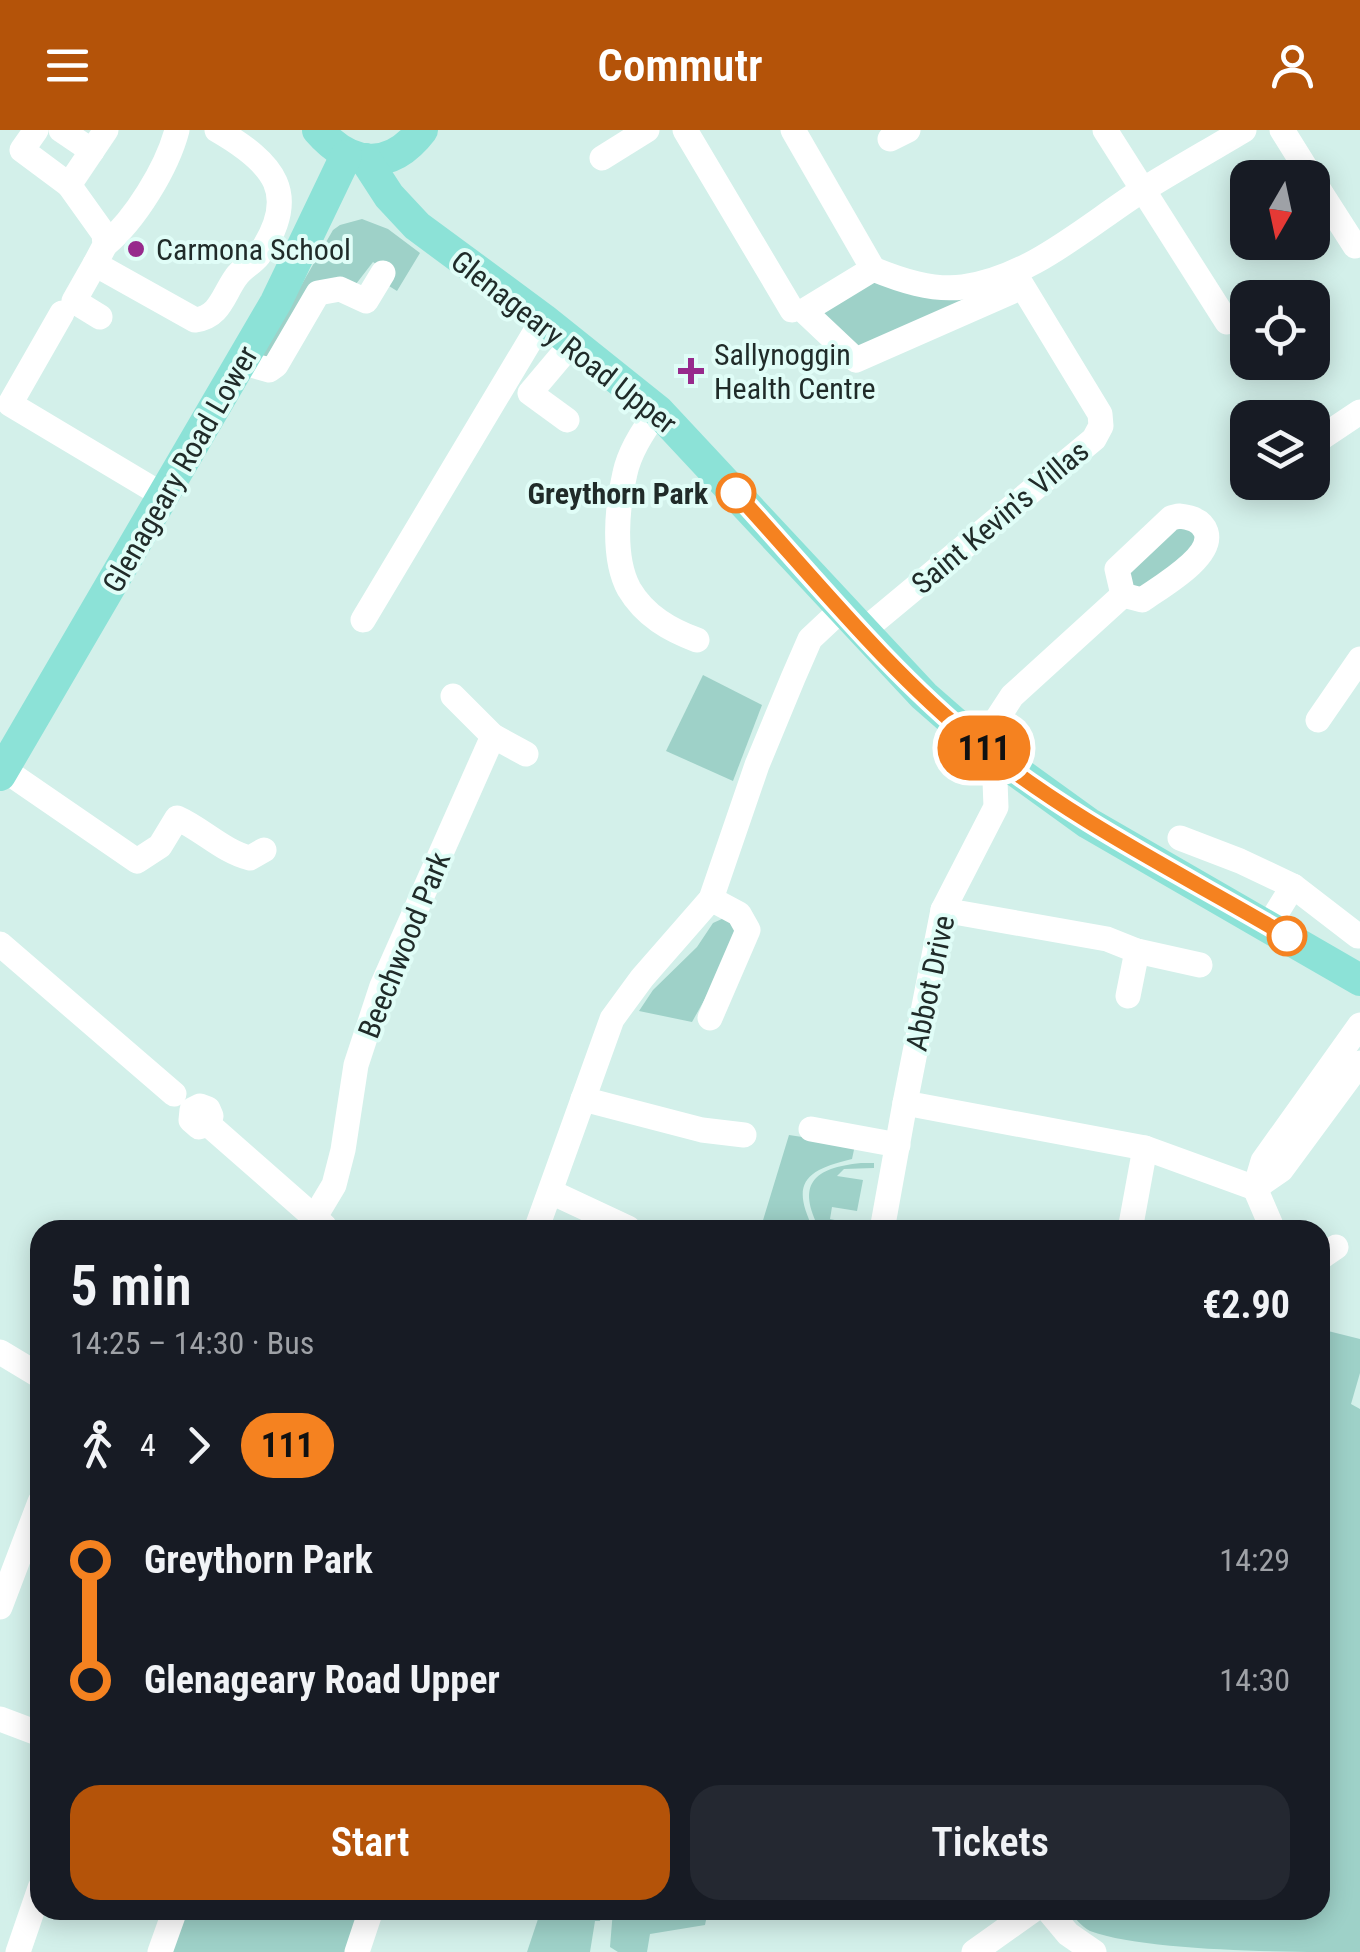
<!DOCTYPE html>
<html lang="en">
<head>
<meta charset="utf-8">
<style>
	:root { --surface:#171b24; --page:#242831; --text:#f1f3f6; --muted:#9ea1a6; --accent:#b45309 }
	body { margin:0; font-family:"Roboto Condensed",sans-serif; background:var(--page); color:var(--text); height:100vh; display:flex; flex-direction:column; font-size:38px; white-space:nowrap }
	* { box-sizing:border-box; margin:0 }
	p { font-size:32px; color:var(--muted) }
	.icon { flex:none; width:55px; height:55px; fill:none; stroke:currentColor; stroke-width:2; stroke-linecap:round; stroke-linejoin:round }
	.map { position:relative; flex:1; overflow:hidden }
	.details { position:absolute; left:30px; top:1090px; width:1300px; height:700px; display:flex; flex-direction:column; background:var(--surface); border-radius:30px; box-shadow:0 5px 25px #0003 }
	.details>* { flex:none }
	.badge { padding:0 20px; border-radius:32px; font-size:35px; line-height:65px }
	.needle { width:65px; rotate:189deg }
	.fabs { position:absolute; left:1230px; top:30px; display:grid; gap:20px }
	.fabs a { display:grid; place-items:center; width:100px; height:100px; border-radius:20px; background:var(--surface); box-shadow:0 5px 25px #0003; font-size:50px }
	.map>.badge { position:absolute; translate:-50% -50%; box-shadow:0 0 0 5px #fff }
	.legs { display:flex; align-items:center; gap:15px; height:110px; padding:0 40px; font-size:32px }
	.legs p { margin-inline-start:auto }
	.headline { display:flex; align-items:center; justify-content:space-between; height:170px; padding:0 40px }
	h1 { font-size:55px; font-weight:600; line-height:75px }
	.button { display:flex; gap:20px; margin-top:auto; padding:20px 40px }
	.button a { flex:1; height:115px; border-radius:30px; background:var(--accent); color:#fff; font-size:40px; font-weight:600; line-height:115px; text-align:center }
	.button a+a { background:var(--page); color:var(--text) }
	ul { padding:0 40px; list-style:none }
	li { display:flex; align-items:center; gap:35px; height:120px; font-size:38px }
	li i { display:grid; place-items:center; width:15px; height:100%; margin:0 12px; background:currentColor }
	li i::after { content:''; width:25px; height:25px; margin:-12px; border:8px solid; border-radius:50%; background:var(--surface) }
	li p { margin-inline-start:auto }
	li:first-child i { background:linear-gradient(#0000 50%,currentColor 0) }
	li:last-child i { background:linear-gradient(currentColor 50%,#0000 0) }
	header { display:flex; justify-content:space-between; align-items:center; height:130px; padding:0 40px; background:var(--accent); color:#fff; font-size:45px; font-weight:600 }
	.map>svg:first-child { display:block }
	.green { fill:#9ed1c8 }
	.lines { fill:none; stroke-linecap:round; stroke-linejoin:round }
	.minor { stroke:#fff; stroke-width:25 }
	.major { stroke:#8ce2d7; stroke-width:32 }
	.line-1-casing { stroke:#fff; stroke-width:22 }
	.line-1 { stroke:#f58220; stroke-width:15 }
	.poi-dot { fill:#972a8c; stroke:#e0fdf7; stroke-width:4 }
	.stop-1-dot { fill:#fff; stroke:#f58220; stroke-width:5 }
	.labels { text-anchor:middle; dominant-baseline:central; stroke-width:8; stroke-linejoin:round; paint-order:stroke }
	.poi-label { font-size:30px; fill:#202b29; stroke:#e0fdf7; text-anchor:start }
	.street-label { font-size:30px; fill:#202b29; stroke:#e0fdf7 }
	.stop-label { font-size:30px; font-weight:bold; fill:#202b29; stroke:#e0fdf7; text-anchor:end }
</style>
</head>
<body>
<header><svg class="icon" aria-label="menu" viewBox="0 0 24 24"><path d="M4 6h16M4 12h16M4 18h16"/></svg>Commutr<svg class="icon" aria-label="person" viewBox="0 0 24 24"><circle cx="12" cy="8" r="4"/><path d="M4 21q1-7 8-7t8 7"/></svg></header>
<div class="map">
<svg width="1360" height="1822" viewBox="0 0 1360 1822">
	<rect width="100%" height="100%" fill="#d3f0ea"/>
	<g class="green">
		<polygon points="362,89 388,99 420,123 397,161 389,156 394,145 373,132 356,154 333,152 274,226 260,227 333,100 340,95"/>
		<polygon points="869,147 993,157 864,219 853,216 816,183"/>
		<polygon points="1179,397 1191,398 1200,411 1148,461 1132,458 1129,441 1132,436"/>
		<polygon points="703,545 762,575 733,651 666,621"/>
		<polygon points="724,788 735,792 734,817 692,892 639,881 653,860 697,817 713,793"/>
		<path d="M789 1005 855 1015 852 1029C805 1040 790 1053 814 1100H760Z"/>
		<path d="M861 1033H874V1038L844 1039 837 1046 863 1050 857 1081 832 1077 830 1089 854 1094V1100H820C796 1054 813 1038 861 1033Z"/>
		<path d="M1328 1201 1360 1209V1243L1351 1274 1360 1279V1822C1292 1822 1147 1822 1090 1801 1081 1796 1075 1788 1068 1780H1320V1233H1323Z"/>
		<polygon points="184,1780 359,1780 345,1822 170,1822"/>
		<polygon points="541,1780 602,1780 600,1791 595,1791 590,1822 527,1822"/>
		<polygon points="613,1780 708,1780 705,1795 650,1804 647,1822 618,1822 610,1817"/>
	</g>
	<g class="lines">
		<g class="minor">
			<path d="M36 0 22 20 69 55 104 104 105 115 95 134 195 190C220 187 223 165 236 147 242 138 252 134 259 125 301 64 274 33 217 0"/>
			<polyline points="61,0 92,21"/>
			<polyline points="685,0 792,180"/>
			<polyline points="793,0 873,139"/>
			<polyline points="1105,0 1227,192"/>
			<polyline points="1282,0 1312,48"/>
			<polyline points="890,9 908,0"/>
			<polyline points="602,28 647,0"/>
			<polyline points="1312,49 1355,116"/>
			<polyline points="69,55 106,0"/>
			<path d="M105 115C135 90 167 38 177 0"/>
			<polyline points="95,134 74,171 100,187"/>
			<path d="M873 139C900 150 932 161 963 157 1029 148 1083 99 1138 63 1173 41 1209 21 1244 0"/>
			<polyline points="873,139 804,181 856,230 1022,157"/>
			<polyline points="62,183 10,274 164,366"/>
			<polyline points="241,232 269,240 276,235 318,163 340,159 366,171 383,143"/>
			<path d="M658 281C644 299 630 320 625 343 617 376 612 428 629 459 645 486 670 500 697 510"/>
			<polyline points="567,290 530,263 573,212"/>
			<polyline points="1312,314 1360,282"/>
			<path d="M1179 386C1190 387 1202 390 1206 402 1214 427 1160 457 1142 470L1123 465 1117 439 1171 388Z"/>
			<polyline points="363,490 543,189"/>
			<polyline points="863,501 1094,309 1101,296 1100,284 1015,144"/>
			<polyline points="453,566 493,606 526,624"/>
			<polyline points="1318,590 1360,529"/>
			<polyline points="980,615 1012,566 1123,465"/>
			<polyline points="994,625 996,677 943,780 905,973 1145,1018 1255,1058"/>
			<path d="M3 639 137 731 160 716 177 688C202 699 224 722 250 728L264 720"/>
			<polyline points="1180,708 1240,731 1293,756 1358,806"/>
			<polyline points="943,780 1107,809 1137,821 1200,835"/>
			<polyline points="1269,795 1293,756"/>
			<polyline points="0,814 174,964"/>
			<polyline points="1128,866 1137,821"/>
			<polyline points="710,888 748,800 739,784 711,769"/>
			<polyline points="583,969 702,1000 744,1005"/>
			<polyline points="208,994 211,986 208,979 200,976 192,980 191,990 199,997 208,994 324,1096"/>
			<polyline points="811,999 898,1015"/>
			<polyline points="1255,1058 1281,1040 1360,933"/>
			<polyline points="551,1062 628,1098"/>
			<polyline points="307,1100 334,1055 343,1020 356,935 382,856 493,606"/>
			<polyline points="536,1100 612,889 642,848 711,769 757,635 793,548 810,509 842,479"/>
			<polyline points="882,1100 905,973"/>
			<polyline points="1130,1100 1145,1018"/>
			<polyline points="1273,1100 1255,1058 1263,1031 1360,895"/>
			<polyline points="1320,1128 1336,1117"/>
			<polyline points="0,1222 40,1246"/>
			<polyline points="0,1477 40,1372"/>
			<polyline points="0,1589 40,1604"/>
			<polyline points="1048,1780 1068,1804 1094,1822"/>
			<polyline points="18,1822 40,1758"/>
			<polyline points="160,1822 175,1780"/>
			<polyline points="357,1822 371,1780"/>
			<polyline points="974,1822 1033,1780"/>
		</g>
		<g class="major">
			<path d="M318 0C350 37 390 42 422 0"/>
			<polyline points="365,29 389,66 417,96 543,189 658,281 924,566 980,615 1088,693 1360,850"/>
			<polyline points="0,645 276,172 346,26"/>
		</g>
	</g>
	<g class="lines">
		<g class="line-1-casing">
			<path id="line-1" d="M736 363C814 448 888 541 978 614 1073 691 1182 744 1287 806"/>
		</g>
		<use href="#line-1" class="line-1"/>
	</g>
	<g class="poi-dot">
		<circle cx="136" cy="119" r="10"/>
		<path d="M686 226h10v10h10v10h-10v10h-10v-10h-10v-10h10z"/>
	</g>
	<g class="stop-1-dot">
		<circle cx="736" cy="363" r="18"/>
		<circle cx="1287" cy="806" r="18"/>
	</g>
	<g class="labels">
		<g class="poi-label">
			<text x="156" y="119">Carmona School</text>
			<text x="714" y="224">Sallynoggin<tspan x="714" dy="34">Health Centre</tspan></text>
		</g>
		<g class="street-label">
			<text transform="translate(564 212) rotate(38)">Glenageary Road Upper</text>
			<text transform="translate(180 339) rotate(-60)">Glenageary Road Lower</text>
			<text transform="translate(1000 387) rotate(-40)">Saint Kevin's Villas</text>
			<text transform="translate(404 815) rotate(-68)">Beechwood Park</text>
			<text transform="translate(930 853) rotate(-78)">Abbot Drive</text>
		</g>
		<g class="stop-label">
			<text x="708" y="363">Greythorn Park</text>
		</g>
	</g>
</svg>
<div class="fabs">
<a><svg class="needle" viewBox="-14 -14 28 28"><path d="M0-13l5 13h-10z" fill="#e53935"/><path d="M0 13l5-13h-10z" fill="#9ea1a6"/></svg></a>
<a><svg class="icon" aria-label="locate" viewBox="0 0 24 24"><circle cx="12" cy="12" r="6"/><path d="M12 2v4M12 18v4M2 12h4M18 12h4"/></svg></a>
<a><svg class="icon" aria-label="layers" viewBox="0 0 24 24"><path d="M12 4l9 5-9 5-9-5zM3 14l9 5 9-5"/></svg></a>
</div>
<b class="badge" style="left:984px;top:618px;background:#f58220;color:#111">111</b>
<section class="details">
<div class="headline"><div><h1>5 min</h1><p>14:25 – 14:30 · Bus</p></div><b>€2.90</b></div>
<div class="legs"><svg class="icon" aria-label="walk" viewBox="0 0 24 24"><circle cx="13" cy="4" r="2"/><path d="M13 8l-2 6 4 7M11 14l-3 7M7 12l3-4h3l4 4"/></svg>4<svg class="icon" aria-label="forward" viewBox="0 0 24 24"><path d="M9 5l7 7-7 7"/></svg><b class="badge" style="background:#f58220;color:#111">111</b></div>
<ul>
<li><i style="color:#f58220"></i><b>Greythorn Park</b><p>14:29</p></li>
<li><i style="color:#f58220"></i><b>Glenageary Road Upper</b><p>14:30</p></li>
</ul>
<div class="button"><a>Start</a><a>Tickets</a></div>
</section>
</div>
</body>
</html>
